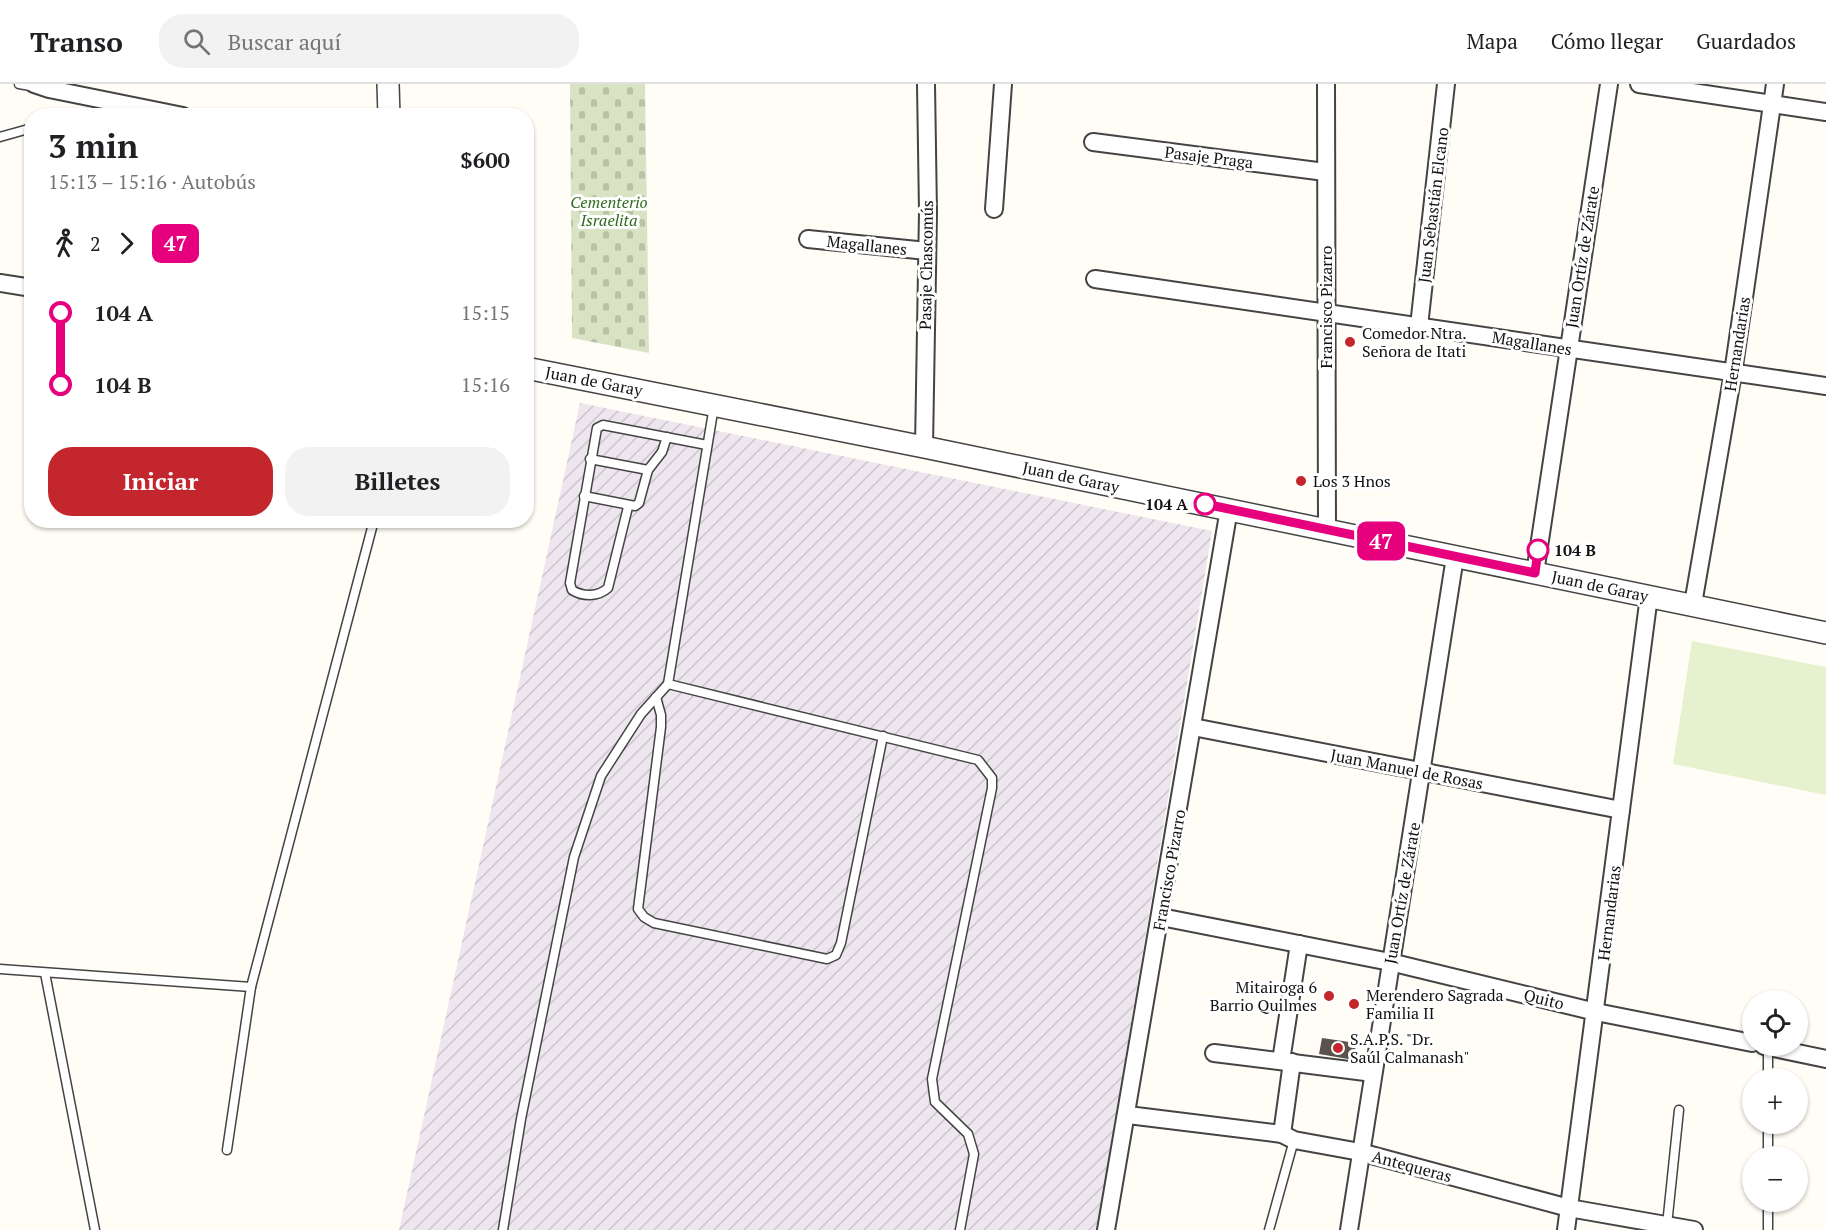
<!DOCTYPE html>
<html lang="es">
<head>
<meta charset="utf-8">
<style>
	:root { --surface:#fff; --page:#f2f2f2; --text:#202124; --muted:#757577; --line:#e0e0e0; --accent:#c4262e }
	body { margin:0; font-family:"PT Serif",serif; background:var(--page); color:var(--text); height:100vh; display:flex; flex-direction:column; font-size:22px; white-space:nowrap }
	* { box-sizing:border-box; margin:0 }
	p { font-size:20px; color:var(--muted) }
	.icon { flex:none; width:33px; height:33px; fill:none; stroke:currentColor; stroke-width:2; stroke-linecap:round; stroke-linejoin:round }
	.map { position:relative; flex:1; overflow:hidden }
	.side { position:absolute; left:24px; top:24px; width:510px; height:420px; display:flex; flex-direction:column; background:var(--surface); border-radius:24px; box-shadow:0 2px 4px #0004 }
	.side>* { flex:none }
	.badge { padding:0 12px; border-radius:9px; font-size:21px; line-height:39px }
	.buttons { position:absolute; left:1742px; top:906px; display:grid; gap:12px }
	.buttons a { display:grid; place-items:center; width:66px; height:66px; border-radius:50%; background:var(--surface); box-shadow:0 2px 4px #0004; font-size:30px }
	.map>.badge { position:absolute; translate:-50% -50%; box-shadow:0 0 0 3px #fff }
	.legs { display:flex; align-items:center; gap:9px; height:66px; padding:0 24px; font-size:20px }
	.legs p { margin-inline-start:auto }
	.summary { display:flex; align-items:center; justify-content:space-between; height:102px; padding:0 24px }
	h1 { font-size:33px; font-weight:700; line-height:45px }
	.action { display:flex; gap:12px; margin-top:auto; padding:12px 24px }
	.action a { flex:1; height:69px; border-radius:24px; background:var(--accent); color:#fff; font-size:24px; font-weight:700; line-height:69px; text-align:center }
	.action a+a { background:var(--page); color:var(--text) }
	ul { padding:0 24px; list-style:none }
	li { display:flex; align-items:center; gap:21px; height:72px; font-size:22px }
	li i { display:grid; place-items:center; width:9px; height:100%; margin:0 8px; background:currentColor }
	li i::after { content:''; width:15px; height:15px; margin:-8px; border:4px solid; border-radius:50%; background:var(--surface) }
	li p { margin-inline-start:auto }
	li:first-child i { background:linear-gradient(#0000 50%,currentColor 0) }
	li:last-child i { background:linear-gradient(currentColor 50%,#0000 0) }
	header { display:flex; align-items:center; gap:36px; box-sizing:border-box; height:84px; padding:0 30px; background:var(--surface); border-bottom:2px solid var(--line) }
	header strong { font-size:28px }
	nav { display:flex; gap:33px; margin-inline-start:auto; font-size:21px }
	.search { width:420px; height:54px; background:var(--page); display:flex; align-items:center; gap:15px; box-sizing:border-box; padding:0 21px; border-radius:24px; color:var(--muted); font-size:22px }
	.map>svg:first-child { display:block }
	.industrial { fill:url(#industrial-furrows) }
	.cemetery { fill:url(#cemetery-stones) }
	.pitch { fill:#e6f2cf }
	.building { fill:#5a524d }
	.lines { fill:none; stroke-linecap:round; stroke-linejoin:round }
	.service-casing { stroke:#444; stroke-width:11 }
	.minor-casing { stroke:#444; stroke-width:20 }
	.tertiary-casing { stroke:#444; stroke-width:24 }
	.service { stroke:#fff; stroke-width:8 }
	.minor { stroke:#fff; stroke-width:16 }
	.tertiary { stroke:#fff; stroke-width:21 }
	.line-1-casing { stroke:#fff; stroke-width:14 }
	.line-1 { stroke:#e6007e; stroke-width:9 }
	.poi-dot { fill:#c4262e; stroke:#fff; stroke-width:2 }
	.stop-1-dot { fill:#fff; stroke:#e6007e; stroke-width:3 }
	.labels { text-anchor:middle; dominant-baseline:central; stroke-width:6; stroke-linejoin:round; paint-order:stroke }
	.street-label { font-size:16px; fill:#111; stroke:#fff }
	.park-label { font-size:16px; font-style:italic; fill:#2f6b1f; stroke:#fff }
	.poi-label { font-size:16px; fill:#111; stroke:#fff; text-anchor:start }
	.stop-label { font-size:16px; font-weight:bold; fill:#111; stroke:#fff; text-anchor:end }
</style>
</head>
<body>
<header>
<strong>Transo</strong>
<div class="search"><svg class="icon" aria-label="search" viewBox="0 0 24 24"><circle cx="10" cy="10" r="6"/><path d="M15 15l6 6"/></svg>Buscar aquí</div>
<nav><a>Mapa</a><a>Cómo llegar</a><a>Guardados</a></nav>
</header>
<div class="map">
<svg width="1826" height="1146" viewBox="0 0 1826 1146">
	<defs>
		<pattern id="industrial-furrows" width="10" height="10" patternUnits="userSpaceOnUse" patternTransform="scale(1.5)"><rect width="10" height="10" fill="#eee6ef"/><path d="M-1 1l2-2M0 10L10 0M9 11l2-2" fill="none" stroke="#cbc4cc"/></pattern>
		<pattern id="cemetery-stones" width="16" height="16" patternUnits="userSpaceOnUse" patternTransform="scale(1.5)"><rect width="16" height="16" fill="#d9e3c4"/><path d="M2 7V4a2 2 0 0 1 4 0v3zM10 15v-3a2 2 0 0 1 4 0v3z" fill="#b9c2a7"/></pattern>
	</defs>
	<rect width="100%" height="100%" fill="#fffdf5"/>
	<polygon class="industrial" points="580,319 1212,447 1097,1146 399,1146"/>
	<polygon class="cemetery" points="570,0 645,0 649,269 572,254"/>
	<polygon class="pitch" points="1692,557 1826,583 1826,711 1673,680"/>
	<polygon class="building" points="1322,954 1356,959 1354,976 1319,970"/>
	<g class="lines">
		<g class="service-casing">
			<g id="service">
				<polyline points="19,0 36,3"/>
				<polyline points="89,32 124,25"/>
				<polyline points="0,53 32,44"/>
				<polyline points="714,322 668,600 978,676 992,694 992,704 932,995 935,1018 968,1050 974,1070 960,1146"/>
				<polyline points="590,375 648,386"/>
				<polyline points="584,412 635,422 639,419 648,386 662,368 667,353"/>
				<path d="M628 423 608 504C598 513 583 513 572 506L570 499 597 344 603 341 707 361"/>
				<polyline points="656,613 661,631 661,643 638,825 644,833 654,839 827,875 836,871 841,859 883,652"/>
				<polyline points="0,885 251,903"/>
				<polyline points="45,889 95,1146"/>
				<polyline points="1768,994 1768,962"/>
				<polyline points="227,1066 251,903 374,436"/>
				<polyline points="1768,1072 1768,1040"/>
				<polyline points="1667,1141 1679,1026"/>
				<polyline points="503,1146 521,1035 574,773 601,692 641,630 668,600"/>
				<polyline points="1269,1146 1294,1056"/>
				<polyline points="1768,1146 1768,1118"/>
			</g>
		</g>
		<g class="minor-casing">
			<g id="minor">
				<polyline points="34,0 49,5 183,32"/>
				<polyline points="1326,0 1327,446"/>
				<polyline points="1639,0 1826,28"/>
				<polyline points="1093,58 1325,88"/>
				<polyline points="994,125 1003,0"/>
				<polyline points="808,155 927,167"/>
				<polyline points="1095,195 1826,302"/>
				<polyline points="0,199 32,204"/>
				<polyline points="1419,242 1446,0"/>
				<polyline points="924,363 928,128 926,0"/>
				<polyline points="1535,489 1609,0"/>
				<polyline points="1693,520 1733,289 1775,0"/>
				<polyline points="1193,643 1621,726"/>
				<polyline points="1161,833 1390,878 1596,928 1752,959"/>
				<polyline points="1764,962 1826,975"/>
				<polyline points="1214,969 1373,989"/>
				<polyline points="1281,977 1299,860"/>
				<polyline points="1128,1031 1282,1050 1294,1056 1360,1068 1569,1124 1694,1146"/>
				<polyline points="1282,1050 1292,978"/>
				<polyline points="1106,1146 1229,425"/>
				<polyline points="1349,1146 1455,473"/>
				<polyline points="1566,1146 1649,512"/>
			</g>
		</g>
		<g class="tertiary-casing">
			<g id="tertiary">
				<polyline points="388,0 389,32"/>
				<polyline points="526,284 924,363 1826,549"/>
			</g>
		</g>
		<use href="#service" class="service"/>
		<use href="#minor" class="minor"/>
		<use href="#tertiary" class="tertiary"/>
	</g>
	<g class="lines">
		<g class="line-1-casing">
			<polyline id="line-1" points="1205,420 1535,489 1538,466"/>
		</g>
		<use href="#line-1" class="line-1"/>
	</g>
	<g class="poi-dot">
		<circle cx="1350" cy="258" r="6"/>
		<circle cx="1301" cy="397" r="6"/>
		<circle cx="1329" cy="912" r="6"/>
		<circle cx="1354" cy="920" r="6"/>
		<circle cx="1338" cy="964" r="6"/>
	</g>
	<g class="stop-1-dot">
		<circle cx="1205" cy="420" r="10"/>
		<circle cx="1538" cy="466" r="10"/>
	</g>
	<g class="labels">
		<g class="street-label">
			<text transform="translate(1209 73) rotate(7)">Pasaje Praga</text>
			<text transform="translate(1433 121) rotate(-83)">Juan Sebastián Elcano</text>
			<text transform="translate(867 161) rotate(6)">Magallanes</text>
			<text transform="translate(1582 173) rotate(-81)">Juan Ortíz de Zárate</text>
			<text transform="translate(926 181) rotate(-89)">Pasaje Chascomús</text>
			<text transform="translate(1326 223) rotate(-90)">Francisco Pizarro</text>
			<text transform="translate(1532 259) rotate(9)">Magallanes</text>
			<text transform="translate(1737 260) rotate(-81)">Hernandarias</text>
			<text transform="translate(594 297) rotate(11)">Juan de Garay</text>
			<text transform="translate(1071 393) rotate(12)">Juan de Garay</text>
			<text transform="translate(1600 502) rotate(12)">Juan de Garay</text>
			<text transform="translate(1407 685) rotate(11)">Juan Manuel de Rosas</text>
			<text transform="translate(1169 786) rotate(-80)">Francisco Pizarro</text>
			<text transform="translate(1402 809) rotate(-80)">Juan Ortíz de Zárate</text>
			<text transform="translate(1609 829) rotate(-83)">Hernandarias</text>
			<text transform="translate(1544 915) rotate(14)">Quito</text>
			<text transform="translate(1412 1082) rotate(15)">Antequeras</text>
		</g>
		<g class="park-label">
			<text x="609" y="118">Cementerio<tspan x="609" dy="18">Israelita</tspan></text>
		</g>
		<g class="poi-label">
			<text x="1362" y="249">Comedor Ntra.<tspan x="1362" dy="18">Señora de Itati</tspan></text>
			<text x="1313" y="397">Los 3 Hnos</text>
			<text x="1317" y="903" text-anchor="end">Mitairoga 6<tspan x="1317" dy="18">Barrio Quilmes</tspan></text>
			<text x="1366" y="911">Merendero Sagrada<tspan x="1366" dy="18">Familia II</tspan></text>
			<text x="1350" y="955">S.A.P.S. "Dr.<tspan x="1350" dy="18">Saúl Calmanash"</tspan></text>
		</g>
		<g class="stop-label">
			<text x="1188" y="420">104 A</text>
			<text x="1554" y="466" text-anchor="start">104 B</text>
		</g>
	</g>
</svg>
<div class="buttons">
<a><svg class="icon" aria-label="locate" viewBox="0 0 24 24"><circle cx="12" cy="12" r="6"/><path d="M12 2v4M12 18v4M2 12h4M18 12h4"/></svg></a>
<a>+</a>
<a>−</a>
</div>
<b class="badge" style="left:1381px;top:457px;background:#e6007e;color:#fff">47</b>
<section class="side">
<div class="summary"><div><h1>3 min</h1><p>15:13 – 15:16 · Autobús</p></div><b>$600</b></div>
<div class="legs"><svg class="icon" aria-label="walk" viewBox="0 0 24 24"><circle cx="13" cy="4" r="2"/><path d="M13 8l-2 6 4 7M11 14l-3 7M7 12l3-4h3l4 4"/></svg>2<svg class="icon" aria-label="forward" viewBox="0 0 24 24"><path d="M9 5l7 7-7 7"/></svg><b class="badge" style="background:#e6007e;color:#fff">47</b></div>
<ul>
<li><i style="color:#e6007e"></i><b>104 A</b><p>15:15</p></li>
<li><i style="color:#e6007e"></i><b>104 B</b><p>15:16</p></li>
</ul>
<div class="action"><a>Iniciar</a><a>Billetes</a></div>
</section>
</div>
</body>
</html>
